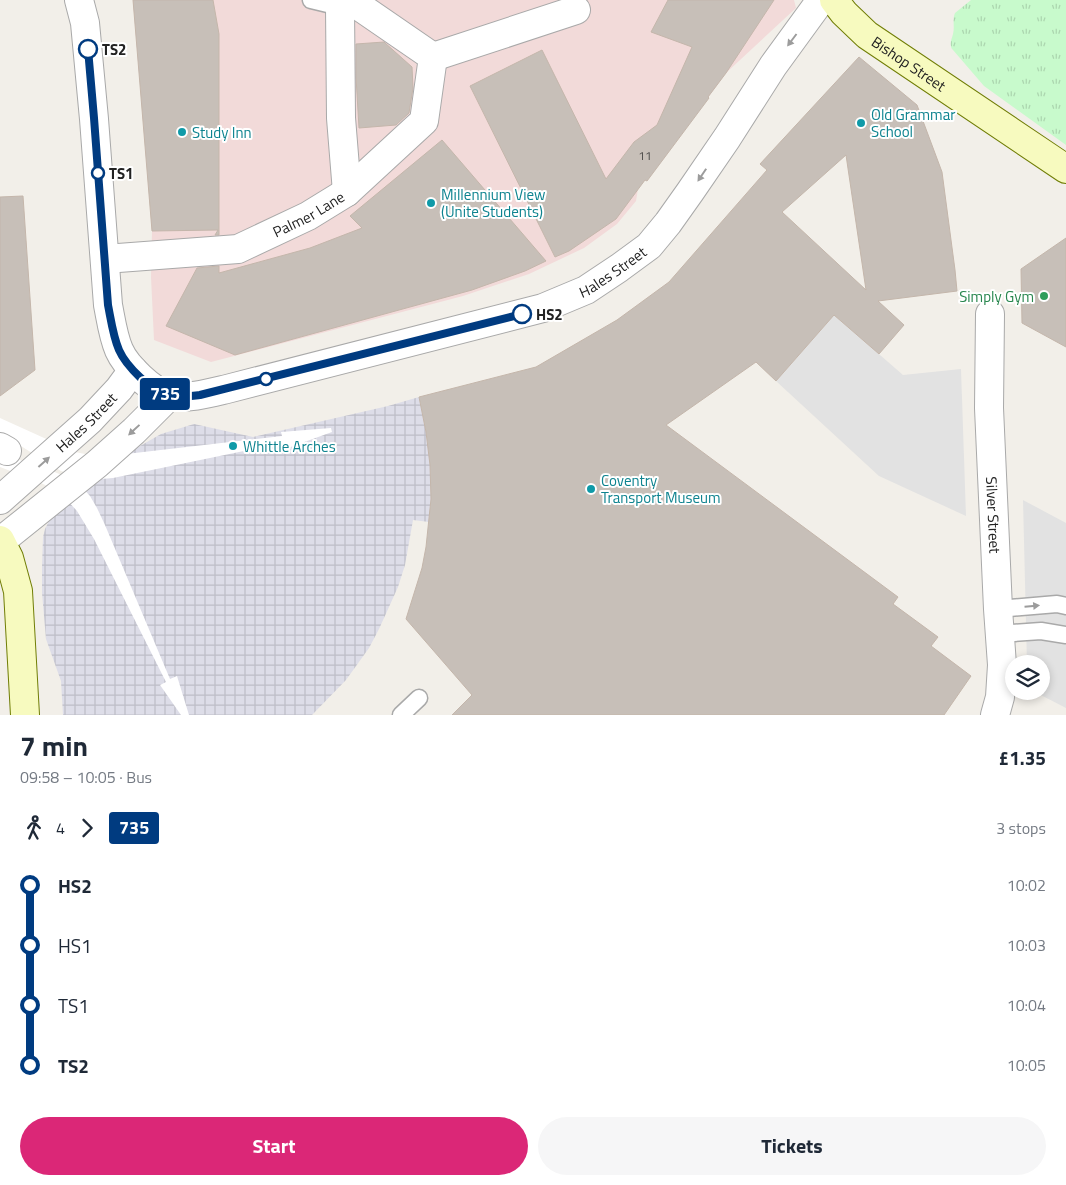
<!DOCTYPE html>
<html lang="en">
<head>
<meta charset="utf-8">
<style>
	:root { --surface:#fff; --page:#f6f6f7; --text:#1f2937; --muted:#747a83; --accent:#db2777 }
	body { margin:0; font-family:"Titillium Web",sans-serif; background:var(--page); color:var(--text); height:100vh; display:flex; flex-direction:column; font-size:19px; white-space:nowrap }
	* { box-sizing:border-box; margin:0 }
	p { font-size:16px; color:var(--muted) }
	.icon { flex:none; width:28px; height:28px; fill:none; stroke:currentColor; stroke-width:2; stroke-linecap:round; stroke-linejoin:round }
	.map { position:relative; height:715px; overflow:hidden }
	.side { display:flex; flex-direction:column; background:var(--surface); flex:1 }
	.side>* { flex:none }
	.badge { padding:0 10px; border-radius:4px; font-size:18px; line-height:32px }
	.controls { position:absolute; left:1005px; top:655px; display:grid; gap:10px }
	.controls a { display:grid; place-items:center; width:45px; height:45px; border-radius:50%; background:var(--surface); box-shadow:0 2px 8px #0003; font-size:25px }
	.map>.badge { position:absolute; translate:-50% -50%; box-shadow:0 0 0 2px #fff }
	.legs { display:flex; align-items:center; gap:8px; height:55px; padding:0 20px; font-size:16px }
	.legs p { margin-inline-start:auto }
	.headline { display:flex; align-items:center; justify-content:space-between; height:85px; padding:0 20px }
	h1 { font-size:28px; font-weight:700; line-height:38px }
	.primary-button { display:flex; gap:10px; margin-top:auto; padding:10px 20px }
	.primary-button a { flex:1; height:58px; border-radius:30px; background:var(--accent); color:#fff; font-size:20px; font-weight:700; line-height:58px; text-align:center }
	.primary-button a+a { background:var(--page); color:var(--text) }
	ul { padding:0 20px; list-style:none }
	li { display:flex; align-items:center; gap:18px; height:60px; font-size:19px }
	li i { display:grid; place-items:center; width:8px; height:100%; margin:0 6px; background:currentColor }
	li i::after { content:''; width:12px; height:12px; margin:-6px; border:4px solid; border-radius:50%; background:var(--surface) }
	li p { margin-inline-start:auto }
	li:first-child i { background:linear-gradient(#0000 50%,currentColor 0) }
	li:last-child i { background:linear-gradient(currentColor 50%,#0000 0) }
	.map>svg:first-child { display:block }
	.commercial { fill:#f2dad9 }
	.park { fill:url(#park-tufts) }
	.parking { fill:#e2e2e2 }
	.plaza { fill:url(#plaza-grid) }
	.pier { fill:#fff }
	.building { fill:#c7bfb8; stroke:#c4b6ab; fill-rule:evenodd }
	.lines { fill:none; stroke-linecap:round; stroke-linejoin:round }
	.lane-casing { stroke:#a9a9a9; stroke-width:19 }
	.street-casing { stroke:#a9a9a9; stroke-width:30 }
	.secondary-casing { stroke:#707d05; stroke-width:30 }
	.lane { stroke:#fff; stroke-width:16 }
	.street { stroke:#fff; stroke-width:28 }
	.secondary { stroke:#f7fabf; stroke-width:28 }
	.oneway { fill:#9c9c9c }
	.line-1-casing { stroke:#fff; stroke-width:11 }
	.line-1 { stroke:#003b80; stroke-width:8 }
	.stop-1-dot { fill:#fff; stroke:#003b80; stroke-width:2.5 }
	.culture-dot { fill:#0f9aa8; stroke:#fff; stroke-width:2 }
	.leisure-dot { fill:#2e9e5b; stroke:#fff; stroke-width:2 }
	.labels { text-anchor:middle; dominant-baseline:central; stroke-width:4; stroke-linejoin:round; paint-order:stroke }
	.number-label { font-size:12px; fill:#4b4948 }
	.stop-label { font-size:15px; font-weight:bold; fill:#222; stroke:#fff; text-anchor:start }
	.street-label { font-size:15px; fill:#222; stroke:#fff }
	.culture-label { font-size:15px; fill:#0d838f; stroke:#fff; text-anchor:start }
	.leisure-label { font-size:15px; fill:#27864d; stroke:#fff; text-anchor:end }
</style>
</head>
<body>
<div class="map">
<svg width="1066" height="715" viewBox="0 0 1066 715">
	<defs>
		<pattern id="park-tufts" width="24" height="20" patternUnits="userSpaceOnUse" patternTransform="scale(1.25)"><rect width="24" height="20" fill="#c8facc"/><path d="M3 7l-1-3M5 7V3M7 7l1-3M15 17l-1-3M17 17v-4M19 17l1-3" fill="none" stroke="#acd6af"/></pattern>
		<pattern id="plaza-grid" width="8" height="8" patternUnits="userSpaceOnUse" patternTransform="scale(1.25)"><rect width="8" height="8" fill="#dddde8"/><path d="M0 4h8M4 0v8" fill="none" stroke="#bdbdc7"/></pattern>
	</defs>
	<rect width="100%" height="100%" fill="#f2efe9"/>
	<polygon class="commercial" points="133,0 794,0 796,8 726,73 680,135 638,189 636,201 617,224 584,248 529,274 463,296 211,362 154,340 151,277 152,231"/>
	<path class="park" d="M971 0H1066V145L984 86 953 50C952 49 951 48 951 46 950 42 952 38 953 34 955 26 952 20 955 13Z"/>
	<g class="parking">
		<polygon points="834,315 903,375 961,369 966,516 879,476 776,381"/>
		<polygon points="1023,500 1066,523 1066,708 1033,691 1041,691 1041,664 1027,664"/>
	</g>
	<polygon class="plaza" points="419,397 426,432 430,465 431,499 429,522 413,520 405,565 398,587 379,629 369,648 346,680 312,715 63,715 61,681 46,639 42,593 42,567 43,537 45,529 49,521 61,508 133,450 161,434 194,424 253,437 388,406"/>
	<g class="pier">
		<polygon points="0,418 75,452 100,457 282,436 281,432 331,428 332,432 285,449 282,443 113,478 101,479 86,478 61,471 0,433"/>
		<polygon points="0,454 45,468 64,476 80,485 90,496 97,508 105,525 170,679 177,676 189,715 181,715 160,685 166,682 94,539 77,511 66,499 55,490 39,482 0,467"/>
	</g>
	<g class="building">
		<polygon points="133,0 213,0 219,34 219,235 215,235 218,230 152,231"/>
		<polygon points="668,0 774,0 726,73 708,97 709,98 647,181 645,180 616,219 569,251 555,257 470,86 542,50 606,179 634,142 657,125 692,47 651,32"/>
		<polygon points="384,42 412,67 413,88 409,113 396,125 359,128 356,77 356,44"/>
		<path d="M859 57 917 105 942 172 955 270 957 291 878 301 904 325 879 354 834 315 776 381 756 362 666 425 898 597 893 604 938 637 931 646 971 676 944 715H452L472 695 406 619 422 568 426 547 431 499 430 465 426 432 419 397 536 367 617 320 669 282 767 170 760 164ZM846 155 866 290 782 212Z"/>
		<polygon points="442,140 546,261 525,271 472,290 235,355 166,326 197,268 219,266 219,273 310,248 362,228 350,216"/>
		<polygon points="23,196 35,370 0,396 0,197"/>
		<polygon points="1066,238 1066,347 1022,323 1021,269"/>
	</g>
	<g class="lines">
		<g class="lane-casing">
			<g id="lane">
				<polyline points="311,0 340,7"/>
				<polyline points="998,609 1057,604 1066,606"/>
				<polyline points="999,634 1041,631 1066,635"/>
				<polyline points="401,715 419,698"/>
			</g>
		</g>
		<g class="street-casing">
			<g id="street">
				<path id="s1" d="M79 0 85 23 94 119 108 305C111 320 113 336 119 350 126 366 152 392 170 396 188 399 210 393 227 389L543 308 586 290 619 268 649 246 668 223 690 192 727 138 773 66 821 0"/>
				<polyline points="338,0 340,7 341,118 347,192"/>
				<polyline points="350,0 433,57"/>
				<polyline points="433,57 576,10"/>
				<path id="s2" d="M105 259 238 249 308 216 347 192 424 121 433 57"/>
				<path id="s3" d="M990 314 989 408 998 609 1002 665 1000 697 995 715"/>
				<polyline points="0,447 7,451"/>
				<path id="s4" d="M0 500 90 420 119 389 133 370"/>
				<polyline points="1,541 97,464 134,431 169,396"/>
			</g>
		</g>
		<g class="secondary-casing">
			<g id="secondary">
				<path id="s5" d="M834 0 844 13 867 35 1066 169"/>
				<polyline points="0,540 9,558 18,591 25,715"/>
			</g>
		</g>
		<use href="#lane" class="lane"/>
		<use href="#street" class="street"/>
		<use href="#secondary" class="secondary"/>
	</g>
	<defs><path id="oneway-solid" d="M-6-.8H1V-3.2L6.5 0L1 3.2V.8H-6Z" transform="scale(1.25)"/></defs>
	<g class="oneway">
		<use href="#oneway-solid" transform="translate(792 40) rotate(127)"/>
		<use href="#oneway-solid" transform="translate(702 175) rotate(124)"/>
		<use href="#oneway-solid" transform="translate(134 430) rotate(137)"/>
		<use href="#oneway-solid" transform="translate(44 462) rotate(-42)"/>
		<use href="#oneway-solid" transform="translate(1032 606) rotate(-5)"/>
	</g>
	<g class="lines">
		<g class="line-1-casing">
			<path id="line-1" d="M88 49 94 118 108 305C111 320 113 336 119 350 126 366 152 392 169 396 179 398 191 396 200 395L522 314"/>
		</g>
		<use href="#line-1" class="line-1"/>
	</g>
	<g class="stop-1-dot">
		<circle cx="88" cy="49" r="9"/>
		<circle cx="98" cy="173" r="6"/>
		<circle cx="522" cy="314" r="9"/>
		<circle cx="266" cy="379" r="6"/>
	</g>
	<g class="culture-dot">
		<circle cx="861" cy="123" r="5"/>
		<circle cx="182" cy="132" r="5"/>
		<circle cx="431" cy="203" r="5"/>
		<circle cx="233" cy="446" r="5"/>
		<circle cx="591" cy="489" r="5"/>
	</g>
	<circle class="leisure-dot" cx="1044" cy="296" r="5"/>
	<g class="labels">
		<g class="number-label">
			<text x="645" y="155">11</text>
		</g>
		<g class="stop-label">
			<text x="102" y="49">TS2</text>
			<text x="109" y="173">TS1</text>
			<text x="536" y="314">HS2</text>
		</g>
		<g class="street-label">
			<text stroke="none"><textPath href="#s5" startOffset="99">Bishop Street</textPath></text>
			<text stroke="none"><textPath href="#s2" startOffset="212">Palmer Lane</textPath></text>
			<text stroke="none"><textPath href="#s1" startOffset="886">Hales Street</textPath></text>
			<text stroke="none"><textPath href="#s4" startOffset="116">Hales Street</textPath></text>
			<text stroke="none"><textPath href="#s3" startOffset="201">Silver Street</textPath></text>
		</g>
		<g class="culture-label">
			<text x="871" y="114">Old Grammar<tspan x="871" dy="17">School</tspan></text>
			<text x="192" y="132">Study Inn</text>
			<text x="441" y="194">Millennium View<tspan x="441" dy="17">(Unite Students)</tspan></text>
			<text x="243" y="446">Whittle Arches</text>
			<text x="601" y="480">Coventry<tspan x="601" dy="17">Transport Museum</tspan></text>
		</g>
		<g class="leisure-label">
			<text x="1034" y="296">Simply Gym</text>
		</g>
	</g>
</svg>
<div class="controls">
<a><svg class="icon" aria-label="layers" viewBox="0 0 24 24"><path d="M12 4l9 5-9 5-9-5zM3 14l9 5 9-5"/></svg></a>
</div>
<b class="badge" style="left:165px;top:394px;background:#003b80;color:#fff">735</b>
</div>
<section class="side">
<div class="headline"><div><h1>7 min</h1><p>09:58 – 10:05 · Bus</p></div><b>£1.35</b></div>
<div class="legs"><svg class="icon" aria-label="walk" viewBox="0 0 24 24"><circle cx="13" cy="4" r="2"/><path d="M13 8l-2 6 4 7M11 14l-3 7M7 12l3-4h3l4 4"/></svg>4<svg class="icon" aria-label="forward" viewBox="0 0 24 24"><path d="M9 5l7 7-7 7"/></svg><b class="badge" style="background:#003b80;color:#fff">735</b><p>3 stops</p></div>
<ul>
<li><i style="color:#003b80"></i><b>HS2</b><p>10:02</p></li>
<li><i style="color:#003b80"></i><span>HS1</span><p>10:03</p></li>
<li><i style="color:#003b80"></i><span>TS1</span><p>10:04</p></li>
<li><i style="color:#003b80"></i><b>TS2</b><p>10:05</p></li>
</ul>
<div class="primary-button"><a>Start</a><a>Tickets</a></div>
</section>
</body>
</html>
